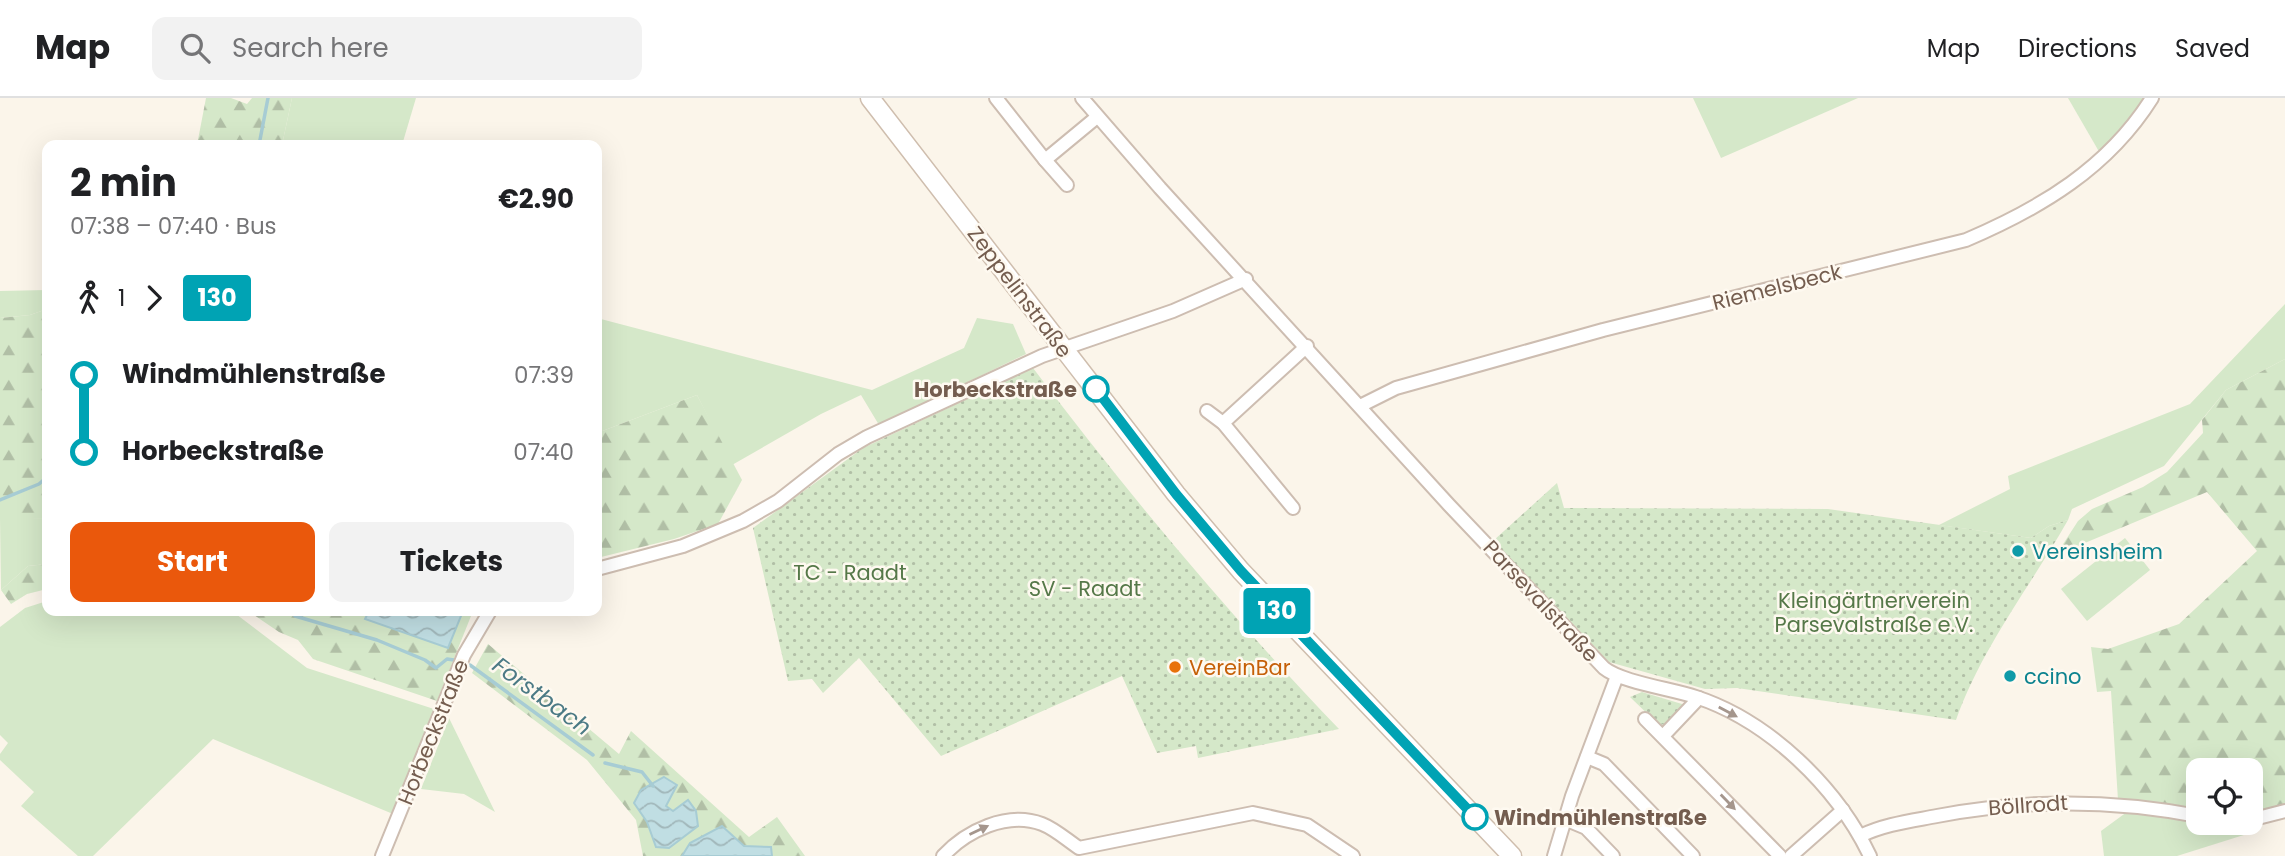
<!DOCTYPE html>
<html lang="en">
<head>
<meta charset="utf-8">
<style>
	:root { --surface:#fff; --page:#f2f2f2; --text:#202124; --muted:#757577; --line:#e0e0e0; --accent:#ea580c }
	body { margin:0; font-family:Poppins,sans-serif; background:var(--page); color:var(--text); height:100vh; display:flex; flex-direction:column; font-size:26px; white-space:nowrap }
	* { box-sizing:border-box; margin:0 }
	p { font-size:23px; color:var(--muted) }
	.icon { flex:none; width:38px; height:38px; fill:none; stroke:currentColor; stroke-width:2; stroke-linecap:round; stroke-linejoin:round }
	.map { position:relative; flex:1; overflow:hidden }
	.side { position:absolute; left:42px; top:42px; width:560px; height:476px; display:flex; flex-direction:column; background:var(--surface); border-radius:14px; box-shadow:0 7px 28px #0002 }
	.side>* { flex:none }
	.badge { padding:0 14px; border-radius:5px; font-size:24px; line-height:46px }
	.buttons { position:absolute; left:2186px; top:660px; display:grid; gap:14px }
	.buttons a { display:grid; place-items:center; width:77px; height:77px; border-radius:14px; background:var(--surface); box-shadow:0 7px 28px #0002; font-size:35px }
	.map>.badge { position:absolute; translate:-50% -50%; box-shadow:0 0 0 4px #fff }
	.legs { display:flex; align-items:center; gap:10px; height:77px; padding:0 28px; font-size:23px }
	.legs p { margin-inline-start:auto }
	.overview { display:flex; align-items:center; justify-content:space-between; height:119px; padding:0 28px }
	h1 { font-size:38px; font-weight:700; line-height:52px }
	.cta { display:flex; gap:14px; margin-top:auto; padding:14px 28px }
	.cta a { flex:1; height:80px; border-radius:14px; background:var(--accent); color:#fff; font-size:28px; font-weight:700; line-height:80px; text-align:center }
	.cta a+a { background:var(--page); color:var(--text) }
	ul { padding:0 28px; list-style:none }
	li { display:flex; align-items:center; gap:24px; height:77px; font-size:26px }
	li i { display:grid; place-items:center; width:10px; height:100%; margin:0 9px; background:currentColor }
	li i::after { content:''; width:18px; height:18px; margin:-9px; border:5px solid; border-radius:50%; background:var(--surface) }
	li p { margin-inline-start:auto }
	li:first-child i { background:linear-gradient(#0000 50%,currentColor 0) }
	li:last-child i { background:linear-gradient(currentColor 50%,#0000 0) }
	header { display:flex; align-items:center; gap:42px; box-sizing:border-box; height:98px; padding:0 35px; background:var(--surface); border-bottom:2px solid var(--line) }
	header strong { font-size:33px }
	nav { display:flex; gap:38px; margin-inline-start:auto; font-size:24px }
	.search { width:490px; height:63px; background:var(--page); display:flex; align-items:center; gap:18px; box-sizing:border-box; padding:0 24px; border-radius:14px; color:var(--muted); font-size:26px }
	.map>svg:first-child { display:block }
	.grass { fill:#d5e8c9 }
	.forest { fill:url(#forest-firs) }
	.park { fill:url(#park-dots) }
	.water { fill:url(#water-waves); stroke:#a7ccd4; stroke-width:2 }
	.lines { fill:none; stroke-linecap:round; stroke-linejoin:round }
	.stream { stroke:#a7ccd4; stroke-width:3.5 }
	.street-casing { stroke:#cdbdb1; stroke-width:16 }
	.secondary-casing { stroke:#cfbeae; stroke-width:21 }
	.street { stroke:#fff; stroke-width:12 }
	.secondary { stroke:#fff; stroke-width:18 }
	.oneway { fill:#a5968d }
	.line-1-casing { stroke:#fff; stroke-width:16 }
	.line-1 { stroke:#00a3b4; stroke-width:10 }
	.stop-1-dot { fill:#fff; stroke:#00a3b4; stroke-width:3.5 }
	.culture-dot { fill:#0f9aa8; stroke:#fef9f0; stroke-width:2.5 }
	.food-dot { fill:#e8710a; stroke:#fef9f0; stroke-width:2.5 }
	.labels { text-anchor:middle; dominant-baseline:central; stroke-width:5; stroke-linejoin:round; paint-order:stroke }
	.street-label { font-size:21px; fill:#745d4f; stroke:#fef9f0 }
	.stop-label { font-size:21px; font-weight:bold; fill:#745d4f; stroke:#fef9f0; text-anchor:end }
	.culture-label { font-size:21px; fill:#0d838f; stroke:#fef9f0; text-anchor:start }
	.park-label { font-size:21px; fill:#557848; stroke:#fef9f0 }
	.food-label { font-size:21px; fill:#c56008; stroke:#fef9f0; text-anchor:start }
	.water-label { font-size:23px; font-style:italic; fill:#4b7a85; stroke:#fef9f0 }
</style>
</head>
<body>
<header>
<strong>Map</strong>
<div class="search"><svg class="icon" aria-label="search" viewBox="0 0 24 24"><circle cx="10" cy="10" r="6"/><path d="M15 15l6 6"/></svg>Search here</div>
<nav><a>Map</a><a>Directions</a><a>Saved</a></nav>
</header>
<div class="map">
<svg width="2285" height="758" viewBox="0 0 2285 758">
	<defs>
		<pattern id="forest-firs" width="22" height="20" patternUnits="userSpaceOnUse" patternTransform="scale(1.75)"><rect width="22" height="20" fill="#d5e8c9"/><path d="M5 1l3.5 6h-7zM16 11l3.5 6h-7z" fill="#b1bfa6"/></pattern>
		<pattern id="park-dots" width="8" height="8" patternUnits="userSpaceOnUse" patternTransform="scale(1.75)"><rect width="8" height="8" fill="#d5e8c9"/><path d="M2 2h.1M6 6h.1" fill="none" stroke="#b1bfa6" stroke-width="1.8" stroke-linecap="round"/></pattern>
		<pattern id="water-waves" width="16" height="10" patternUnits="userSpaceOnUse" patternTransform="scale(1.75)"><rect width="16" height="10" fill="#c0dee3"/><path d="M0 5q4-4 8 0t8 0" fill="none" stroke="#a1b7ba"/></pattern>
	</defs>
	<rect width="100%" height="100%" fill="#fbf5ea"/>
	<g class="grass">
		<polygon points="292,0 416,0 402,47 282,47"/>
		<polygon points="1693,0 1858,0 1721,60"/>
		<polygon points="2068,0 2146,0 2101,57"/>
		<polygon points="47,192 47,211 30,217 0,220 0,193"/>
		<polygon points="2285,206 2285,261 2226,292 2164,368 2072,411 2068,422 2049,428 2031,440 1939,427 2010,391 2008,378 2190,306"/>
		<polygon points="597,220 872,292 964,250 977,220 1013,226 1026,256 879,327 861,297 821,316 732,367 697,297 597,335"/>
		<polygon points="3,418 47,421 47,466 28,468 1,492 0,420"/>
		<polygon points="2125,440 2150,472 2087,523 2061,491"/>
		<polygon points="47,503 47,513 232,513 307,570 434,611 393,716 213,641 93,758 78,758 21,708 34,694 0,662 0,656 8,645 0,637 0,529 25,510"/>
		<polygon points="449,620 495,714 464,696 421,691"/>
		<polygon points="2131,711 2203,725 2212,733 2247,736 2177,758 2104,758 2101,733"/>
	</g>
	<g class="forest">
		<polygon points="206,0 231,0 247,6 252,0 292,0 282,47 197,47"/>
		<polygon points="47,211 47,421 0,420 0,220 30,217"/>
		<polygon points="2285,261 2285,708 2251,717 2250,672 2198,672 2198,714 2118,702 2111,593 2097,594 2091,549 2108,551 2179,526 2257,453 2207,394 2056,457 2078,423 2092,411 2143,389 2167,374 2203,335 2202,322 2226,292"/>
		<polygon points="697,297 742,382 718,426 674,441 597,460 597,335"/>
		<polygon points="47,466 47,491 27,496 11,506 1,492 28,468"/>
		<polygon points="248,513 473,513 437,603 313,561 298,542 279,534"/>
		<polygon points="488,546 619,656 631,633 749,739 777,719 805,758 643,758 636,722 587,662 472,575"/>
	</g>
	<g class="park">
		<path d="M1033 270C1129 397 1229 517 1339 631L1198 660 1196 648 1157 655 1122 578 941 658 859 560 823 595 812 581 788 583 753 430 863 350Z"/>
		<path d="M1557 385 1564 410 1828 411 2031 440 2049 428 2068 422C2030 489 1982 549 1956 622L1737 590 1705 591 1609 564 1493 443Z"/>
		<polygon points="1642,594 1682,606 1682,609 1667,626 1659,627 1630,599"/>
	</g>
	<g class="water">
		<polygon points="369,513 463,513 448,550 365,521"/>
		<polygon points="664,679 677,687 666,708 673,713 688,702 696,713 698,728 669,750 656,749 647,724 634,705 641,692"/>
		<polygon points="722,728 744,748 771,749 772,758 682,758 690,745"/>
	</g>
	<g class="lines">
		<g class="stream">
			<polyline points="259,47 268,0"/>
			<polyline points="0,402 39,386 47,379"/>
			<polyline points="291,513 295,518 377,542 425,562 436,570 447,561 454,562"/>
			<polyline points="470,567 593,657"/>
			<polyline points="605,665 642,674 653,688"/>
		</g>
		<g class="street-casing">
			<g id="street">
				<polyline points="996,0 1045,62 1097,19"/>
				<path d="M1082 0 1160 90 1449 407 1604 570C1621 584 1672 591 1696 599 1769 623 1837 689 1870 758"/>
				<polyline points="1045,62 1067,87"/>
				<path d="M1362 307 1396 290 1603 232 1966 142C2041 110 2108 70 2152 0"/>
				<polyline points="1207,313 1223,325 1293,410"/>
				<polyline points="1223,325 1307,248"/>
				<polyline points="597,471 683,448 743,423 778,403 838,356 867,339 1042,258 1173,213 1246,181"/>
				<polyline points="1645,621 1780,758"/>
				<polyline points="1664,637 1699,600"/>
				<polyline points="1587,659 1604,666 1693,758"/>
				<polyline points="1567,722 1586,730 1613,758"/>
				<polyline points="2250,722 2285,713"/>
				<path d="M1860 738C1885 726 1911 723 1937 718 2025 701 2110 701 2198 718"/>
				<polyline points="382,758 464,557 490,513"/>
				<path d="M943 758C966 733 1007 713 1042 726 1055 731 1067 742 1079 750L1253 715 1307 727 1353 758"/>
				<polyline points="1554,758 1572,698 1617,578"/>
				<polyline points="1791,758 1843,712"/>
			</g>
		</g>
		<g class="secondary-casing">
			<polyline id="secondary" points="870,0 1176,396 1241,473 1512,758"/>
		</g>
		<use href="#street" class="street"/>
		<use href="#secondary" class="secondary"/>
	</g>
	<defs><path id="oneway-solid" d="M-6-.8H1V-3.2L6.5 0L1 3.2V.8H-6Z" transform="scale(1.75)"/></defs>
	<g class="oneway">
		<use href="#oneway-solid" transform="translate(1728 614) rotate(28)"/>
		<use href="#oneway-solid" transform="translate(1728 704) rotate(46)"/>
		<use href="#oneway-solid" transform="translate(979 732) rotate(-25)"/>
	</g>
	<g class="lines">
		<g class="line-1-casing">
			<polyline id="line-1" points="1096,291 1176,396 1241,473 1475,719"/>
		</g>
		<use href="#line-1" class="line-1"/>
	</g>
	<g class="stop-1-dot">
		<circle cx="1096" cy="291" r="12"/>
		<circle cx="1475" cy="719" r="12"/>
	</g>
	<g class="culture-dot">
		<circle cx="2018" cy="453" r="7"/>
		<circle cx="2010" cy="578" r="7"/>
	</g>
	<circle class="food-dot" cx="1175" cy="569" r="7"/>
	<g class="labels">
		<g class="street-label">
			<text transform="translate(1777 189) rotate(-14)">Riemelsbeck</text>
			<text transform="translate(1020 194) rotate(53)">Zeppelinstraße</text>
			<text transform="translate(1541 503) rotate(47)">Parsevalstraße</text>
			<text transform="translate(433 634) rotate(-68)">Horbeckstraße</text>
			<text transform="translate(2028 707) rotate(-4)">Böllrodt</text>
		</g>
		<g class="stop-label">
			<text x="1077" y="291">Horbeckstraße</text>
			<text x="1494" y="719" text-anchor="start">Windmühlenstraße</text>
		</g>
		<g class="culture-label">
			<text x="2032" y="453">Vereinsheim</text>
			<text x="2024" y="578">ccino</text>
		</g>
		<g class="park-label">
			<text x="850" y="474">TC - Raadt</text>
			<text x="1085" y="490">SV - Raadt</text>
			<text x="1874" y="502">Kleingärtnerverein<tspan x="1874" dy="24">Parsevalstraße e.V.</tspan></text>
		</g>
		<g class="food-label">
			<text x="1189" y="569">VereinBar</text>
		</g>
		<g class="water-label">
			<text transform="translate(542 598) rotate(36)">Forstbach</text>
		</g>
	</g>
</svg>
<div class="buttons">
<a><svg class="icon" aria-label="locate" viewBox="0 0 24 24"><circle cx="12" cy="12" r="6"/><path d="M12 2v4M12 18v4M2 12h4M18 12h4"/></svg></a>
</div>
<b class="badge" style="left:1277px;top:513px;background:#00a3b4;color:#fff">130</b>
<section class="side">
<div class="overview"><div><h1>2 min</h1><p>07:38 – 07:40 · Bus</p></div><b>€2.90</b></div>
<div class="legs"><svg class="icon" aria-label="walk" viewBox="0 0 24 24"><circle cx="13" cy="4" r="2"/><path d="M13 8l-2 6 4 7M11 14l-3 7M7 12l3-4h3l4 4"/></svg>1<svg class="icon" aria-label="forward" viewBox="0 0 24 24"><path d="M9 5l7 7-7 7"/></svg><b class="badge" style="background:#00a3b4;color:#fff">130</b></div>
<ul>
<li><i style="color:#00a3b4"></i><b>Windmühlenstraße</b><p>07:39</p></li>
<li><i style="color:#00a3b4"></i><b>Horbeckstraße</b><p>07:40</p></li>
</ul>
<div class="cta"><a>Start</a><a>Tickets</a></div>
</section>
</div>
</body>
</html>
